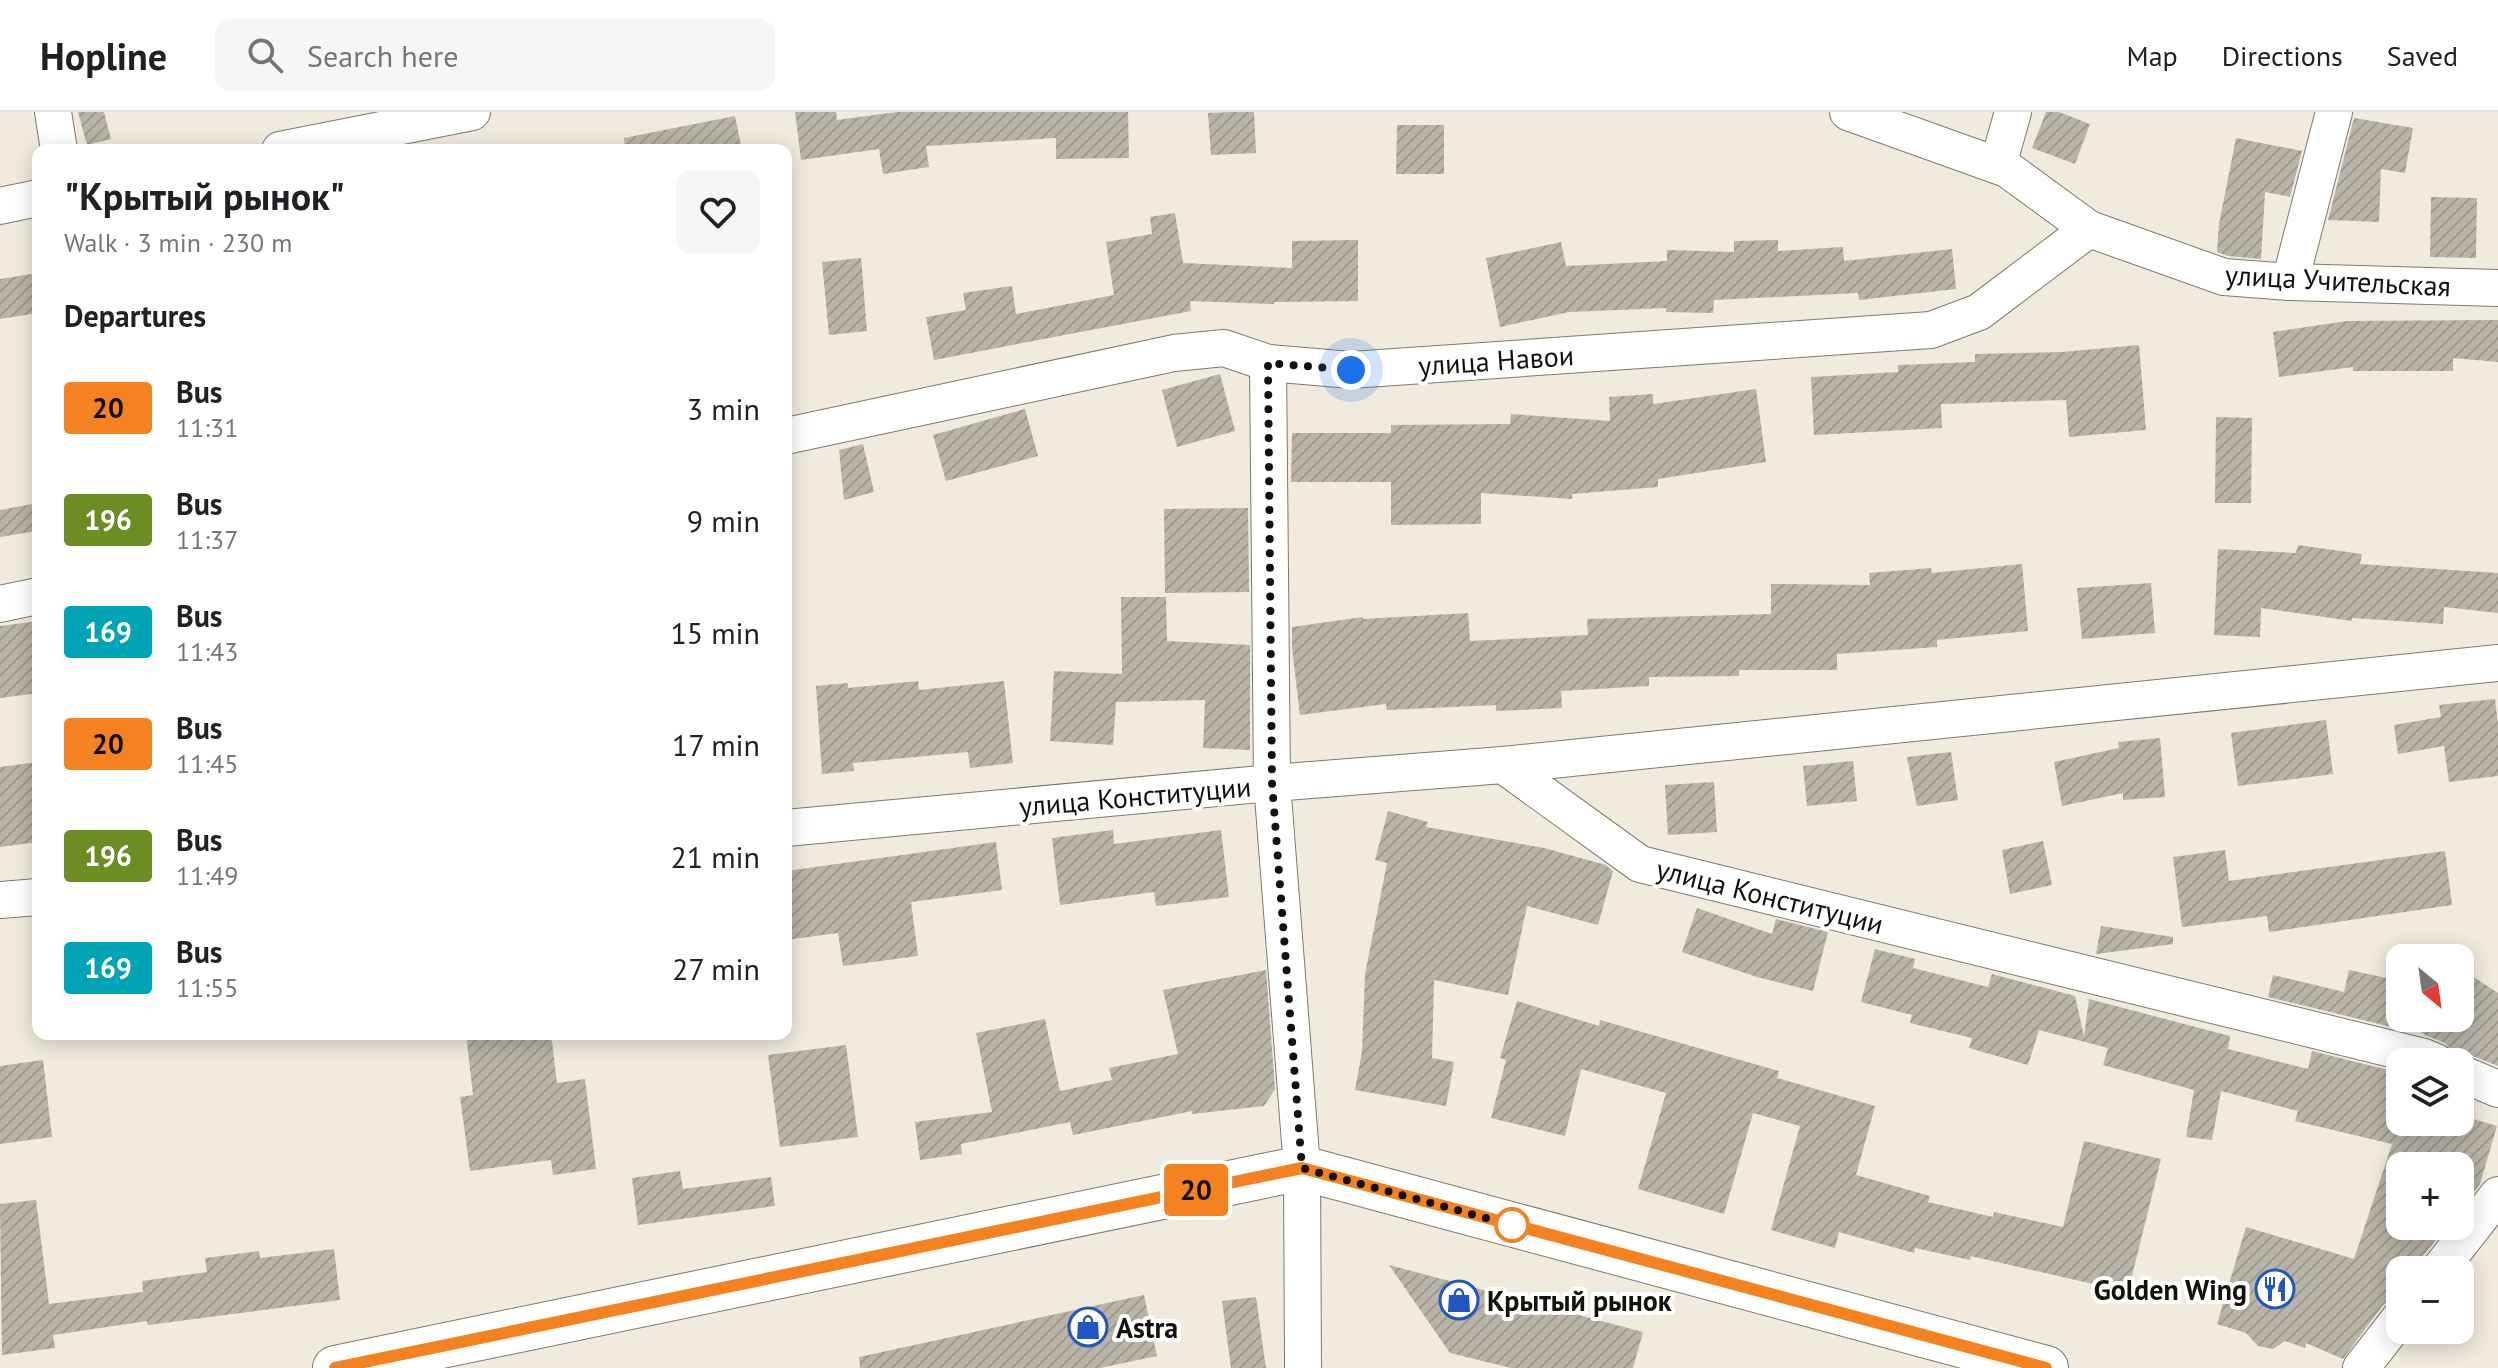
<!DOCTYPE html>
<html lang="en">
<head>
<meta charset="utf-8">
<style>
	:root { --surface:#fff; --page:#f6f6f6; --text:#202124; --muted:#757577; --line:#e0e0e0 }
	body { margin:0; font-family:"PT Sans",sans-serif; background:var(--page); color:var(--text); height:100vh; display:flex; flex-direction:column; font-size:30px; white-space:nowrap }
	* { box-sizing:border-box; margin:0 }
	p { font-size:26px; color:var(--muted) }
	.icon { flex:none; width:44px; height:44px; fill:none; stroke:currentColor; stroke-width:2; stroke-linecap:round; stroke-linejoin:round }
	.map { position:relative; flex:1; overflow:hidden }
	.drawer { position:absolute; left:32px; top:32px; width:760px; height:896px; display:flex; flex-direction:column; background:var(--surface); border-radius:16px; box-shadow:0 4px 20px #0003 }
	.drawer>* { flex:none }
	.badge { padding:0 16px; border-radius:6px; font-size:28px; line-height:52px }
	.needle { width:52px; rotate:151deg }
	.controls { position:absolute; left:2386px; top:832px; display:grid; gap:16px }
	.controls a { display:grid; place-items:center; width:88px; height:88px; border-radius:16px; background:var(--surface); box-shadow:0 4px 20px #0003; font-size:40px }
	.you { position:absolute; width:40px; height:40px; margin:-20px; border:6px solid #fff; border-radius:50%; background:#1a73e8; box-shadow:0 0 0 12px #1a73e833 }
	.map>.badge { position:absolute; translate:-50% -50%; box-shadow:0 0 0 4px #fff }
	h2 { padding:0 32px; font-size:30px; line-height:72px }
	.round { display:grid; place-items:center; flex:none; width:84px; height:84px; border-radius:16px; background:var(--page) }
	.headline { display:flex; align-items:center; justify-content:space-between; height:136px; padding:0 32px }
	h1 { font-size:38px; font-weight:700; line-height:60px }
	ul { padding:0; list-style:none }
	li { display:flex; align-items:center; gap:24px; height:112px; padding:0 32px }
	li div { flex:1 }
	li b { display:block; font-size:30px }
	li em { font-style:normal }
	li .badge { min-width:88px; font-weight:700; text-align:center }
	header { display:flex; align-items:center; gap:48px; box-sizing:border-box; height:112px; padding:0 40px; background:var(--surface); border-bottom:2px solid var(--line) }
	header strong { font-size:38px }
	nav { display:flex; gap:44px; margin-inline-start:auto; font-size:28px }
	.search { width:560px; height:72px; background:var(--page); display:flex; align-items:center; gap:20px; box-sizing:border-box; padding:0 28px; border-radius:16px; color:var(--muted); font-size:30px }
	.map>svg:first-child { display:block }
	.building { fill:url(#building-hatch) }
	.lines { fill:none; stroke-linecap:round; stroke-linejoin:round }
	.minor-casing { stroke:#7d796c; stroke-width:38 }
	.secondary-casing { stroke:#7d796c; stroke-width:46 }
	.minor { stroke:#fff; stroke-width:36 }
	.secondary { stroke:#fff; stroke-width:44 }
	.line-casing { stroke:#fff; stroke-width:18 }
	.line { stroke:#f58220; stroke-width:12 }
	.walk { stroke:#12110c; stroke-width:8; stroke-dasharray:0 14.4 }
	.stop-dot { fill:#fff; stroke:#f58220; stroke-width:4 }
	.labels { text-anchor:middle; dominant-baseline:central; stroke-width:8; stroke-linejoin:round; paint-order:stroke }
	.street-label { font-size:28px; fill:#12110c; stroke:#fff }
	.poi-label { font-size:28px; font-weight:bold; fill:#12110c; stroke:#fff; text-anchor:start }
</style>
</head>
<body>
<header>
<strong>Hopline</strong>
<div class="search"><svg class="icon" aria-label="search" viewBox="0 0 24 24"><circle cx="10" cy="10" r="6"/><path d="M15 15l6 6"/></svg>Search here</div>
<nav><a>Map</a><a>Directions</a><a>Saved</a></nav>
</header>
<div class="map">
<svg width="2498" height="1256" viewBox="0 0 2498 1256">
	<defs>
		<pattern id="building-hatch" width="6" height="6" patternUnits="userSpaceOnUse" patternTransform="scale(2)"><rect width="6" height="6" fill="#b9b4a7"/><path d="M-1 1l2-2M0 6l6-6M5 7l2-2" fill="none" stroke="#9e9a8f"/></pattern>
	</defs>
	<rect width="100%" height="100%" fill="#f0ebdd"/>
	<g class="building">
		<polygon points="78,0 104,0 111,27 87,33"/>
		<polygon points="795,0 836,0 837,8 897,0 1128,0 1129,46 1056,47 1056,26 926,34 929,55 883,62 879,37 801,48"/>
		<polygon points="1233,0 1254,0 1256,41 1211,43 1208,1"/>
		<polygon points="2046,0 2059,0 2090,12 2075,52 2032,36"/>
		<polygon points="735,4 742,38 625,38 624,26"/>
		<polygon points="2354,6 2413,16 2405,61 2381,57 2379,110 2328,108"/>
		<polygon points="1397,13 1444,13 1444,62 1396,62"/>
		<polygon points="2236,26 2302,39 2290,85 2265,80 2261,147 2228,144 2217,140 2219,112"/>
		<polygon points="2431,85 2477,86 2476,146 2430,145"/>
		<polygon points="1175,101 1183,151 1292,156 1292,129 1358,128 1358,189 1274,190 1274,192 1190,189 1191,199 934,248 926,205 966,198 963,181 1012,174 1016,202 1114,183 1106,130 1152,122 1150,105"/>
		<polygon points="1778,128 1778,139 1843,135 1844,149 1952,137 1956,177 1859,188 1858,181 1714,188 1713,201 1666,200 1666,196 1569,200 1500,215 1486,146 1561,130 1566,154 1667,149 1667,138 1734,140 1734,129"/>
		<polygon points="861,146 867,219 829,223 822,150"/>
		<polygon points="38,161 38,201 0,207 0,167"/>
		<polygon points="2498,208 2498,250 2453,246 2453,259 2353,259 2353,255 2279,265 2273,220 2347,209"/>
		<polygon points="2139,233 2146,318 2069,325 2066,288 1941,292 1942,316 1814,323 1811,265 1898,260 1898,253 1975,250 1975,242 2062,240"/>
		<polygon points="1220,262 1235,319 1177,335 1162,278"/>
		<polygon points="1756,277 1766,350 1658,367 1658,375 1572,382 1572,387 1481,381 1481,412 1391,413 1391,370 1291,370 1292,321 1391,321 1391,313 1510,312 1511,302 1610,309 1609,285 1653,282 1653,292"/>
		<polygon points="1025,297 1038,344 946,369 933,323"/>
		<polygon points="2216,305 2252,306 2251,391 2215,391"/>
		<polygon points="863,332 874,380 844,388 839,338"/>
		<polygon points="32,392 37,419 0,425 0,398"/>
		<polygon points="1248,396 1249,480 1165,481 1164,397"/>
		<polygon points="2298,433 2362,442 2360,452 2498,461 2498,501 2444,495 2443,512 2352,506 2352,509 2261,496 2260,525 2214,523 2218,437 2296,441"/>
		<polygon points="2022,452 2028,519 1937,528 1937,535 1837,542 1837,558 1739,558 1739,564 1649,565 1649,574 1561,579 1562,596 1496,599 1496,593 1387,598 1386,592 1300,603 1292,536 1292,515 1363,505 1363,507 1468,501 1470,529 1588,523 1587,507 1771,502 1771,472 1870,473 1869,461 1931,456 1932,461"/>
		<polygon points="2151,471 2155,521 2082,527 2077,476"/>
		<polygon points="1121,485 1166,485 1167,529 1250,533 1250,638 1203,636 1205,588 1116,590 1113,633 1050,629 1054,559 1122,562"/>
		<polygon points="38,509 38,581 0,586 0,514"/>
		<polygon points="918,569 919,578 1004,569 1013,651 970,656 968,640 853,651 854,659 822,662 816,574 848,571 848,576"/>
		<polygon points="2495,587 2498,614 2498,664 2449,670 2444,634 2398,642 2394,613 2441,605 2439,593"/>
		<polygon points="2326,608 2333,662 2238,674 2231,621"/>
		<polygon points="2160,626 2165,685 2123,688 2123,681 2062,694 2054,650 2119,636 2118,630"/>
		<polygon points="1951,640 1958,688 1917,694 1907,645"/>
		<polygon points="1853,649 1857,689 1807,694 1803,654"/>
		<polygon points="38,650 38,730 0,735 0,655"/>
		<polygon points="1714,670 1717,720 1668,723 1665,673"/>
		<polygon points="1388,699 1428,710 1426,715 1544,736 1606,753 1613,759 1598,813 1527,794 1508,883 1434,868 1432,946 1454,950 1446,994 1355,978 1362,940 1365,862 1387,751 1375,748"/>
		<polygon points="1113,718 1114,732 1221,718 1229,785 1156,794 1154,780 1060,793 1052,726"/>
		<polygon points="2043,729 2052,773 2010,782 2002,738"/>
		<polygon points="996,730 1002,778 911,790 918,844 843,854 838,821 786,828 786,759"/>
		<polygon points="2225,738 2229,769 2445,739 2452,793 2269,820 2267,804 2182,815 2173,745"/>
		<polygon points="1697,796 1772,822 1776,807 1828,820 1813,879 1757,865 1682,840"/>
		<polygon points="2101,814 2173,825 2173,832 2096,842"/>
		<polygon points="1875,837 1915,847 1913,856 1988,875 1992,862 2075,884 2084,924 2089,887 2230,924 2228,937 2308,957 2312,939 2400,961 2400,1010 2460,1010 2460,1003 2497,1014 2480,1072 2460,1097 2460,1054 2400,1054 2400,1114 2447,1114 2422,1145 2418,1158 2400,1158 2400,1185 2391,1187 2383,1193 2343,1247 2306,1231 2305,1236 2285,1229 2273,1237 2258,1234 2246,1221 2217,1212 2246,1115 2354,1147 2392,1032 2295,1009 2298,999 2221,979 2212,1028 2186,1025 2194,978 2103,953 2108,936 2039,918 2028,953 1969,936 1972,926 1910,911 1912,903 1861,890"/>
		<polygon points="2460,856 2498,881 2498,954 2468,942 2454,941 2445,931 2427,924 2400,907 2400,917 2268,885 2273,863 2344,880 2349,858 2396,868 2387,906 2460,906"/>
		<polygon points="1266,858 1275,977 1264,994 1192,1002 1192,999 1073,1023 1070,1010 961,1032 962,1042 920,1048 915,1010 992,1000 976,921 1045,907 1060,979 1112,968 1109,956 1178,942 1163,878"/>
		<polygon points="1517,889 1599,914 1600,908 1779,959 1777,966 1875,994 1856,1063 1930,1084 1928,1090 1993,1105 1994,1100 2063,1115 2084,1029 2161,1047 2128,1180 1971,1144 1970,1148 1915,1136 1914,1141 1839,1120 1835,1136 1771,1118 1800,1014 1753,1001 1724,1102 1638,1077 1666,981 1581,957 1565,1024 1491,1006 1506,948 1500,946"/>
		<polygon points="466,922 551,922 557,971 585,967 596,1057 553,1063 551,1048 470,1059 460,985 473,983"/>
		<polygon points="846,933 858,1025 780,1035 768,943"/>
		<polygon points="43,948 52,1025 0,1032 0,954"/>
		<polygon points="680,1059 683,1077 771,1065 775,1094 638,1113 632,1066"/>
		<polygon points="36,1088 49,1192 143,1180 142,1169 207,1160 205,1146 259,1139 260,1146 334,1137 340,1188 148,1213 147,1209 53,1223 55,1236 2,1243 0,1092"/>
		<polygon points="1389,1153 1643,1220 1633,1256 1511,1256 1450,1241"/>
		<polygon points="1144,1183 1157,1244 1100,1256 860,1256 859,1245"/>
		<polygon points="1256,1185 1266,1256 1231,1256 1222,1189"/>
	</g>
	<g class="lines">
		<g class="minor-casing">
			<g id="minor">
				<polyline points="53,0 59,38"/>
				<polyline points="1848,0 2007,57 2089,117 2224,165 2290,170 2498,176"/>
				<polyline points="280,38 472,0"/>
				<polyline points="1998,53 2013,0"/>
				<polyline points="0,94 38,86"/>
				<polyline points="2290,170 2334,0"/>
				<polyline points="1268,251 1272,671 1302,1056 1303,1256"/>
				<polyline points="786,324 1174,241 1224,236 1268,251 1351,258 1931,218 1979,200 2089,117"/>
				<polyline points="0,492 38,484"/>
				<polyline points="1503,653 2498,551"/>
				<polyline points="786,716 1272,671 1503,653 1640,752 2424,945 2436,950"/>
				<polyline points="0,788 38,785"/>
				<polyline points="2460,961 2498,977"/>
				<polyline points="2439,1158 2498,1083"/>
				<polyline points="2361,1256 2400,1206"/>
			</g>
		</g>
		<g class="secondary-casing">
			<polyline id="secondary" points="335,1256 1302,1056 2046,1256"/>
		</g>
		<use href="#minor" class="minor"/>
		<use href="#secondary" class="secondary"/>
	</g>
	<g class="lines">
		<g class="line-casing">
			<polyline id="line" points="335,1256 1302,1056 2046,1256"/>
		</g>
		<use href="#line" class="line"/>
		<polyline class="walk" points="1351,258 1268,251 1272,671 1302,1056 1512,1113"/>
	</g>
	<defs>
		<g id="restaurant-ring" transform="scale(2)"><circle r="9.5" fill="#fff" stroke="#2355c2" stroke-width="1.5"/><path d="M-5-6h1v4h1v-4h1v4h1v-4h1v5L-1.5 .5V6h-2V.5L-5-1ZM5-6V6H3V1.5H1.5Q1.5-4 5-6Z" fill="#2355c2"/></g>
		<g id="shop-ring" transform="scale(2)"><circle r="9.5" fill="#fff" stroke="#2355c2" stroke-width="1.5"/><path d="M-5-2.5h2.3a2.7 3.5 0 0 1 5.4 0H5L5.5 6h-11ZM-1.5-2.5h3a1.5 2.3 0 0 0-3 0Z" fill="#2355c2"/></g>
	</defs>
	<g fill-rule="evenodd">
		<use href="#restaurant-ring" x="2275" y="1177"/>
		<use href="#shop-ring" x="1459" y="1188"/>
		<use href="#shop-ring" x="1088" y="1215"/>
	</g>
	<circle class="stop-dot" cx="1512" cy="1113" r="16"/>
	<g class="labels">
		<g class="street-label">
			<text transform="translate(2338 168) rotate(3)">улица Учительская</text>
			<text transform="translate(1496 248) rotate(-4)">улица Навои</text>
			<text transform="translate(1135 684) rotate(-5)">улица Конституции</text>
			<text transform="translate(1770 784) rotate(14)">улица Конституции</text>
		</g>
		<g class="poi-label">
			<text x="2247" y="1177" text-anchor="end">Golden Wing</text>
			<text x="1487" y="1188">Крытый рынок</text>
			<text x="1116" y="1215">Astra</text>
		</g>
	</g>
</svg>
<div class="controls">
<a><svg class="needle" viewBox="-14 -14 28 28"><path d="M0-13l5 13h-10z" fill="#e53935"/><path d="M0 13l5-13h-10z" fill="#757577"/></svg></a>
<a><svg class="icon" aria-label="layers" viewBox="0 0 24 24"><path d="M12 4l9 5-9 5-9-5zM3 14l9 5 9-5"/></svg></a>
<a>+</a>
<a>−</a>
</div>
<div class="you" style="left:1351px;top:258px"></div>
<b class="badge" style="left:1196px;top:1078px;background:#f58220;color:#111">20</b>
<section class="drawer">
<div class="headline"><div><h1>&quot;Крытый рынок&quot;</h1><p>Walk · 3 min · 230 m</p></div><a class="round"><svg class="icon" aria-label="heart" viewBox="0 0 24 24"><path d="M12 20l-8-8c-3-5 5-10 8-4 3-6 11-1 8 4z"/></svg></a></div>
<h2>Departures</h2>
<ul>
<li><span class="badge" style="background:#f58220;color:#111">20</span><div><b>Bus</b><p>11:31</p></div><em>3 min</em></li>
<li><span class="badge" style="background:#6b8e23;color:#fff">196</span><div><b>Bus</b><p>11:37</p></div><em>9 min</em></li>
<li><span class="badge" style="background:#00a3b4;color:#fff">169</span><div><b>Bus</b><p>11:43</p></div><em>15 min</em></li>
<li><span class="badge" style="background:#f58220;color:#111">20</span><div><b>Bus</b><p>11:45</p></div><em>17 min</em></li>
<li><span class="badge" style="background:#6b8e23;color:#fff">196</span><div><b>Bus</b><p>11:49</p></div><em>21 min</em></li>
<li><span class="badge" style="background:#00a3b4;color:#fff">169</span><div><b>Bus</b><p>11:55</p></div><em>27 min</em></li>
</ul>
</section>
</div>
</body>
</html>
